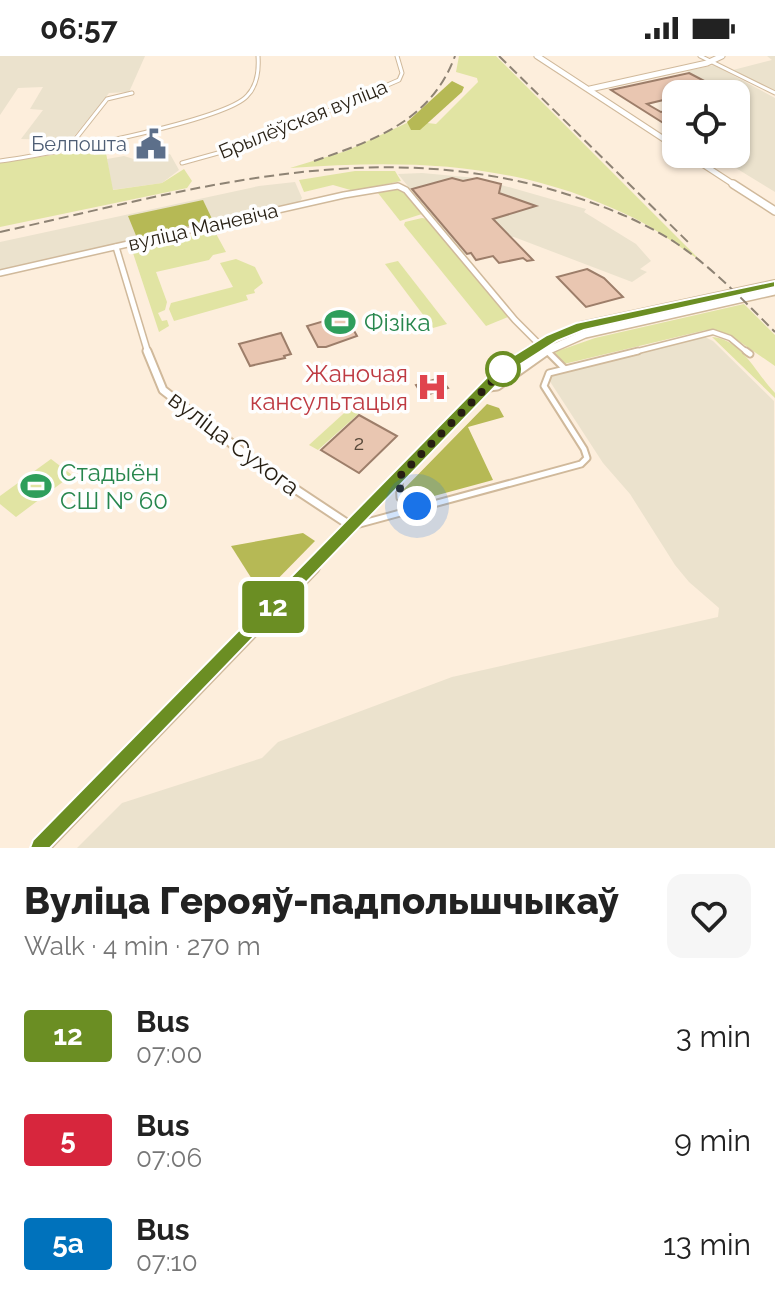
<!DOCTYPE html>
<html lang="en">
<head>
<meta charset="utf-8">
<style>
	:root { --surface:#fff; --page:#f6f6f6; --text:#222; --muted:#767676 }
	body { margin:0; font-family:Raleway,sans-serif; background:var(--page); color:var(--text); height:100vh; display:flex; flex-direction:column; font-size:30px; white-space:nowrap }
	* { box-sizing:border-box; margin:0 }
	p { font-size:26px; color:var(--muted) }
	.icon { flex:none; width:44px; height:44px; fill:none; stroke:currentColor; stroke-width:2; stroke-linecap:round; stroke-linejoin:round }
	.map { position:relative; height:792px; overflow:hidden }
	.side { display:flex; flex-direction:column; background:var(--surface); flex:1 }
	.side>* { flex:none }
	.badge { padding:0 16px; border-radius:6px; font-size:28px; line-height:52px }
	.buttons { position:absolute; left:662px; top:24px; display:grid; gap:16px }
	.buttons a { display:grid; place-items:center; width:88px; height:88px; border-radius:16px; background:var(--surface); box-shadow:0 2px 6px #0004; font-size:40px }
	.you { position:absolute; width:40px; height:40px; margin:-20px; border:6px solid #fff; border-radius:50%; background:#1a73e8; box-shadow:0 0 0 12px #1a73e833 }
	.map>.badge { position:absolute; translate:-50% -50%; box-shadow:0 0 0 4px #fff }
	.round { display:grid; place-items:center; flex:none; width:84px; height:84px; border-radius:16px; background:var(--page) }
	.headline { display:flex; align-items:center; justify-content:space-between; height:136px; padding:0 24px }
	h1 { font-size:38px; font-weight:800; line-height:60px }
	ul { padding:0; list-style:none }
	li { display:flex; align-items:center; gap:24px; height:104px; padding:0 24px }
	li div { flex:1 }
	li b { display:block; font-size:30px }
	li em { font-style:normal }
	li .badge { min-width:88px; font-weight:700; text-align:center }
	.status { display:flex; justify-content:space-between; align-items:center; height:56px; padding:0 40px; background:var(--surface); direction:ltr }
	.status svg { height:22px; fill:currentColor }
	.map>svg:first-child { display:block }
	.industrial { fill:#ebe2cd }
	.green { fill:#e1e4a3 }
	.forest { fill:#b6b955 }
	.building { fill:#e9c6b1; stroke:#9d7e6a; stroke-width:2 }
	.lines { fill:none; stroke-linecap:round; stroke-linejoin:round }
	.minor-far2-casing { stroke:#d0b99b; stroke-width:5 }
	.minor-far1-casing { stroke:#d0b99b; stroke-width:7 }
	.minor-casing { stroke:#d0b99b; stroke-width:9 }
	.tertiary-far1-casing { stroke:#d0b99b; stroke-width:8 }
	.tertiary-casing { stroke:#d0b99b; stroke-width:11 }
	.primary-far3-casing { stroke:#d0b99b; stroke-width:7 }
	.primary-far2-casing { stroke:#d0b99b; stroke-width:10 }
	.primary-far1-casing { stroke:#d0b99b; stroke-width:13 }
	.primary-casing { stroke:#d0b99b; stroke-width:16 }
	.minor-far2 { stroke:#fff; stroke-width:3 }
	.minor-far1 { stroke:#fff; stroke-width:4 }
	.minor { stroke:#fff; stroke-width:5 }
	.tertiary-far1 { stroke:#fff; stroke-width:5 }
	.tertiary { stroke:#fff; stroke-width:7 }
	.primary-far3 { stroke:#fff; stroke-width:5 }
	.primary-far2 { stroke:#fff; stroke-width:7 }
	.primary-far1 { stroke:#fff; stroke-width:9 }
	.primary { stroke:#fff; stroke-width:12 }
	.rail { stroke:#8e8374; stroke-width:2; stroke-dasharray:10 5; stroke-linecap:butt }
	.line { fill:#6b8e23; stroke:#fff; stroke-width:2 }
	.walk { stroke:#261e12; stroke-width:8; stroke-dasharray:0 14.4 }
	.stop-dot { fill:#fff; stroke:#6b8e23; stroke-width:4 }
	.labels { text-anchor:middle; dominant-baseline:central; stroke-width:7; stroke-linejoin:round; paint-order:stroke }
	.far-street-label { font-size:20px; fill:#261e12; stroke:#fefefe }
	.far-service-label { font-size:20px; fill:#4e5e75; stroke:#fefefe; text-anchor:end }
	.number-label { font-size:20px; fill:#57483a }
	.leisure-label { font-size:24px; fill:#27864d; stroke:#fefefe; text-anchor:start }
	.health-label { font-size:24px; fill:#be3a42; stroke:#fefefe; text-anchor:end }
	.street-label { font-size:24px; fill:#261e12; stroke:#fefefe }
</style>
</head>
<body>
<div class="status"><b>06:57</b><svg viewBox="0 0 49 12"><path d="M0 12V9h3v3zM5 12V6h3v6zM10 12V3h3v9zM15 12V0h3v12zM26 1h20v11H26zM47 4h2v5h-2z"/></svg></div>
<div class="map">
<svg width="775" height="792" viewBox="0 0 775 792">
	<rect width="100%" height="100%" fill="#fdeedc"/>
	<g class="industrial">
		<polygon points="0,0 145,0 129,36 109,37 71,84 21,83 43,54 30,53 43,31 18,32 0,59"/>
		<polygon points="767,0 775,0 775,36 733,14 772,4"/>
		<polygon points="714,9 775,42 775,136 713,98 736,98 736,38 687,38 715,31 687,15"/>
		<polygon points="170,98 179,114 162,127 112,134 107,103 124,100 140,105"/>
		<polygon points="422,117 477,122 586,153 584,156 636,188 651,205 640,213 647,216 632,226 514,181 511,181 509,189 464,199 398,118"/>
		<polygon points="295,126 302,142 299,147 0,214 0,186 259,130"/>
		<polygon points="705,281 713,285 774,345 775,792 77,792 122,747 262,702 278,686 452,621 718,561 719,552 689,526 675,509 630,438 603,407 549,324 552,318"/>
	</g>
	<g class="green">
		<path d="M459 0H496L701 205C679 191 658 174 634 162 519 106 415 103 290 112L346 95 411 65 436 68 478 26 477 22 456 16Z"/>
		<polygon points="91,93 94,99 106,97 113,134 162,127 184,113 192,125 187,132 0,171 0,107"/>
		<polygon points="355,115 395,115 401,125 354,135 333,129 304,136 299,124"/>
		<polygon points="397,132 403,134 422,158 400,165 378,137"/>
		<polygon points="422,162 428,163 508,261 486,270 404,169 405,166"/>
		<polygon points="214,174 226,196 213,199 209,204 156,216 167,246 165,254 158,257 162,265 167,264 169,270 159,276 132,194"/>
		<polygon points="236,203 255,211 263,227 254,234 255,237 246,239 248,244 174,265 169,253 171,247 233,231 220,207"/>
		<polygon points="398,205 447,268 433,272 385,208"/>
		<polygon points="744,248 775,279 775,310 730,279 706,274 564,308 555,296 595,282"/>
		<path d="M712 281C742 283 756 318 775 337V342Z"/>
		<polygon points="364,339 374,344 318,394 309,389"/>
		<polygon points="51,403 72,419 16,461 0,448 0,440"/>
	</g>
	<g class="forest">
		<polygon points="452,25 464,31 462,36 420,74 411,74 407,66"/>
		<polygon points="203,144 213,165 137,182 128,160"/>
		<polygon points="487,348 499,352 504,361 468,371 493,424 412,446 404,443 400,437"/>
		<polygon points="303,477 315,485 262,539 231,490"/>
	</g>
	<g class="building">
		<polygon points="689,17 716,31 676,38 676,41 647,48 661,56 676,53 676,75 611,34"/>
		<polygon points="452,122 463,125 477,122 501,128 499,137 536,150 493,163 533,204 527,205 523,202 499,207 493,200 476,204 471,197 467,198 412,133"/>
		<polygon points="587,213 604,222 623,241 586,251 557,221"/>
		<polygon points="345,259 357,280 326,291 318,291 307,270"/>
		<polygon points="281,277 291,298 284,300 285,302 250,310 239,288"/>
		<polygon points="440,322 448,332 423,340 416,329"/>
		<polygon points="359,359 397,380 359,417 321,394"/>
	</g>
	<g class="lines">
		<g class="minor-far2-casing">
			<g id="minor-far2">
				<polyline points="700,0 775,37"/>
				<polyline points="66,95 107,43 132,37"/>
				<path d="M0 105C40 100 225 65 247 40 257 30 259 14 258 0"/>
				<polyline points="182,107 254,87 399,24 402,17 397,0"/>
			</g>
		</g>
		<g class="minor-far1-casing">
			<g id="minor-far1">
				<polyline points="546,294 549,297"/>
				<polyline points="630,297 713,276 730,282 748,297"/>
			</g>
		</g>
		<g class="minor-casing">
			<g id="minor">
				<polyline points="547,295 564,312"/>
				<polyline points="746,295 750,298"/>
				<polyline points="399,423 400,442 412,450"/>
				<polyline points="356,469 581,408 587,402 584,393 544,330 549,317 638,295"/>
			</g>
		</g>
		<g class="tertiary-far1-casing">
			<g id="tertiary-far1">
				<polyline points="116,191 148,297"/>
				<polyline points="0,217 344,139 398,130 406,134 515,264 543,292"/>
			</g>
		</g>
		<g class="tertiary-casing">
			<polyline id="tertiary" points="147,295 163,334 259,409 351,470"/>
		</g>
		<g class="primary-far3-casing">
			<g id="primary-far3">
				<polyline points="537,0 676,91"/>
				<polyline points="590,33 707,7 722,0"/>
				<polyline points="687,98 736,130"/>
			</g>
		</g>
		<g class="primary-far2-casing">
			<g id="primary-far2">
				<polyline points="733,128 775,155"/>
				<polyline points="529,297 552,282 581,270 775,228"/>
				<polyline points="542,297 585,278 775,235"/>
			</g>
		</g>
		<g class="primary-far1-casing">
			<g id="primary-far1">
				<polyline points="489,330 497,329 545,295"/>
				<polyline points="311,513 505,312 532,295"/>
			</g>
		</g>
		<g class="primary-casing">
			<polyline id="primary" points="42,792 313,511"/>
		</g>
		<use href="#minor-far2" class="minor-far2"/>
		<use href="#minor-far1" class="minor-far1"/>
		<use href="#minor" class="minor"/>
		<use href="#tertiary-far1" class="tertiary-far1"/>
		<use href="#tertiary" class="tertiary"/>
		<use href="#primary-far3" class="primary-far3"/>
		<use href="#primary-far2" class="primary-far2"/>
		<use href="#primary-far1" class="primary-far1"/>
		<use href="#primary" class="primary"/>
		<g class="rail">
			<polyline points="499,0 690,188"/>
			<path d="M314 105C375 84 431 65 455 0"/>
			<path d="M0 176C190 134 373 77 566 138 604 150 642 165 676 187 713 212 744 245 775 276"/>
		</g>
	</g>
	<polygon class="line" points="775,225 775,231 584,274 557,285 510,315 50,792 30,792 33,784 500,308 547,279 576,267"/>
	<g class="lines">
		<polyline class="walk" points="417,450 407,448 400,442 400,420 505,312 503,313"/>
	</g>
	<defs>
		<g id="civic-bare" transform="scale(2.4)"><path d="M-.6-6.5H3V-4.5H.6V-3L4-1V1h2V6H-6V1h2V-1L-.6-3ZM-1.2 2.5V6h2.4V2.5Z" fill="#5c6f8a" stroke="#fefefe" stroke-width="2.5" paint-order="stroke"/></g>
		<g id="stadium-bare" transform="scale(2.4)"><path d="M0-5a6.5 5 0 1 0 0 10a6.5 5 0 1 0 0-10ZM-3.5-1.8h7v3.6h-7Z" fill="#2e9e5b" stroke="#fefefe" stroke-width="2.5" paint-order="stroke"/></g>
		<g id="hospital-bare" transform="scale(2.4)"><path d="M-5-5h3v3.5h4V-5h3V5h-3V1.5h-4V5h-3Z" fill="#e0444e" stroke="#fefefe" stroke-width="2.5" paint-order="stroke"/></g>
	</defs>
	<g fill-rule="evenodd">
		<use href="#civic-bare" x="151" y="88"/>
		<use href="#stadium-bare" x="340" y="266"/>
		<use href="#hospital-bare" x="432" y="331"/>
		<use href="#stadium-bare" x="36" y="430"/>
	</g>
	<circle class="stop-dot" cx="503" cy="313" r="16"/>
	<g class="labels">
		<g class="far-street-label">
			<text transform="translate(303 63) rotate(-22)">Брылёўская вуліца</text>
			<text transform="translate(203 171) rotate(-13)">вуліца Маневіча</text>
		</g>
		<g class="far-service-label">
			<text x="127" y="88">Белпошта</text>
		</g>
		<g class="number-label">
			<text x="359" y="387">2</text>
		</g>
		<g class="leisure-label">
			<text x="364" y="266">Фізіка</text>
			<text x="60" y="416">Стадыён<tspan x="60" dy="28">СШ № 60</tspan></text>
		</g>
		<g class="health-label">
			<text x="408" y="317">Жаночая<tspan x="408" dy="28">кансультацыя</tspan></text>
		</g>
		<g class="street-label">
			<text transform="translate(234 387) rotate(37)">вуліца Сухога</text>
		</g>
	</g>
</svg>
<div class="buttons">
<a><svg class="icon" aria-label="locate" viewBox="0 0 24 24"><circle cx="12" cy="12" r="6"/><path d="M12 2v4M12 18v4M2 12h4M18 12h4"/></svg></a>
</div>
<div class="you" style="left:417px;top:450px"></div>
<b class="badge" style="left:273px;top:551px;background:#6b8e23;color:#fff">12</b>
</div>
<section class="side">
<div class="headline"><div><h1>Вуліца Герояў-падпольшчыкаў</h1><p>Walk · 4 min · 270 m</p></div><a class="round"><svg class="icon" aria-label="heart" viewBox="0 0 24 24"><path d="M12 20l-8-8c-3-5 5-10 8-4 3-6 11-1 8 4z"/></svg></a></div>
<ul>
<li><span class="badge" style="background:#6b8e23;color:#fff">12</span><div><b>Bus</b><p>07:00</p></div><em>3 min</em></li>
<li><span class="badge" style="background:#d7263d;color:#fff">5</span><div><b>Bus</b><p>07:06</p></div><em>9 min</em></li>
<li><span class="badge" style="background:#0072bc;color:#fff">5а</span><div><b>Bus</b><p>07:10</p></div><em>13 min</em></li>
</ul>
</section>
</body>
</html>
